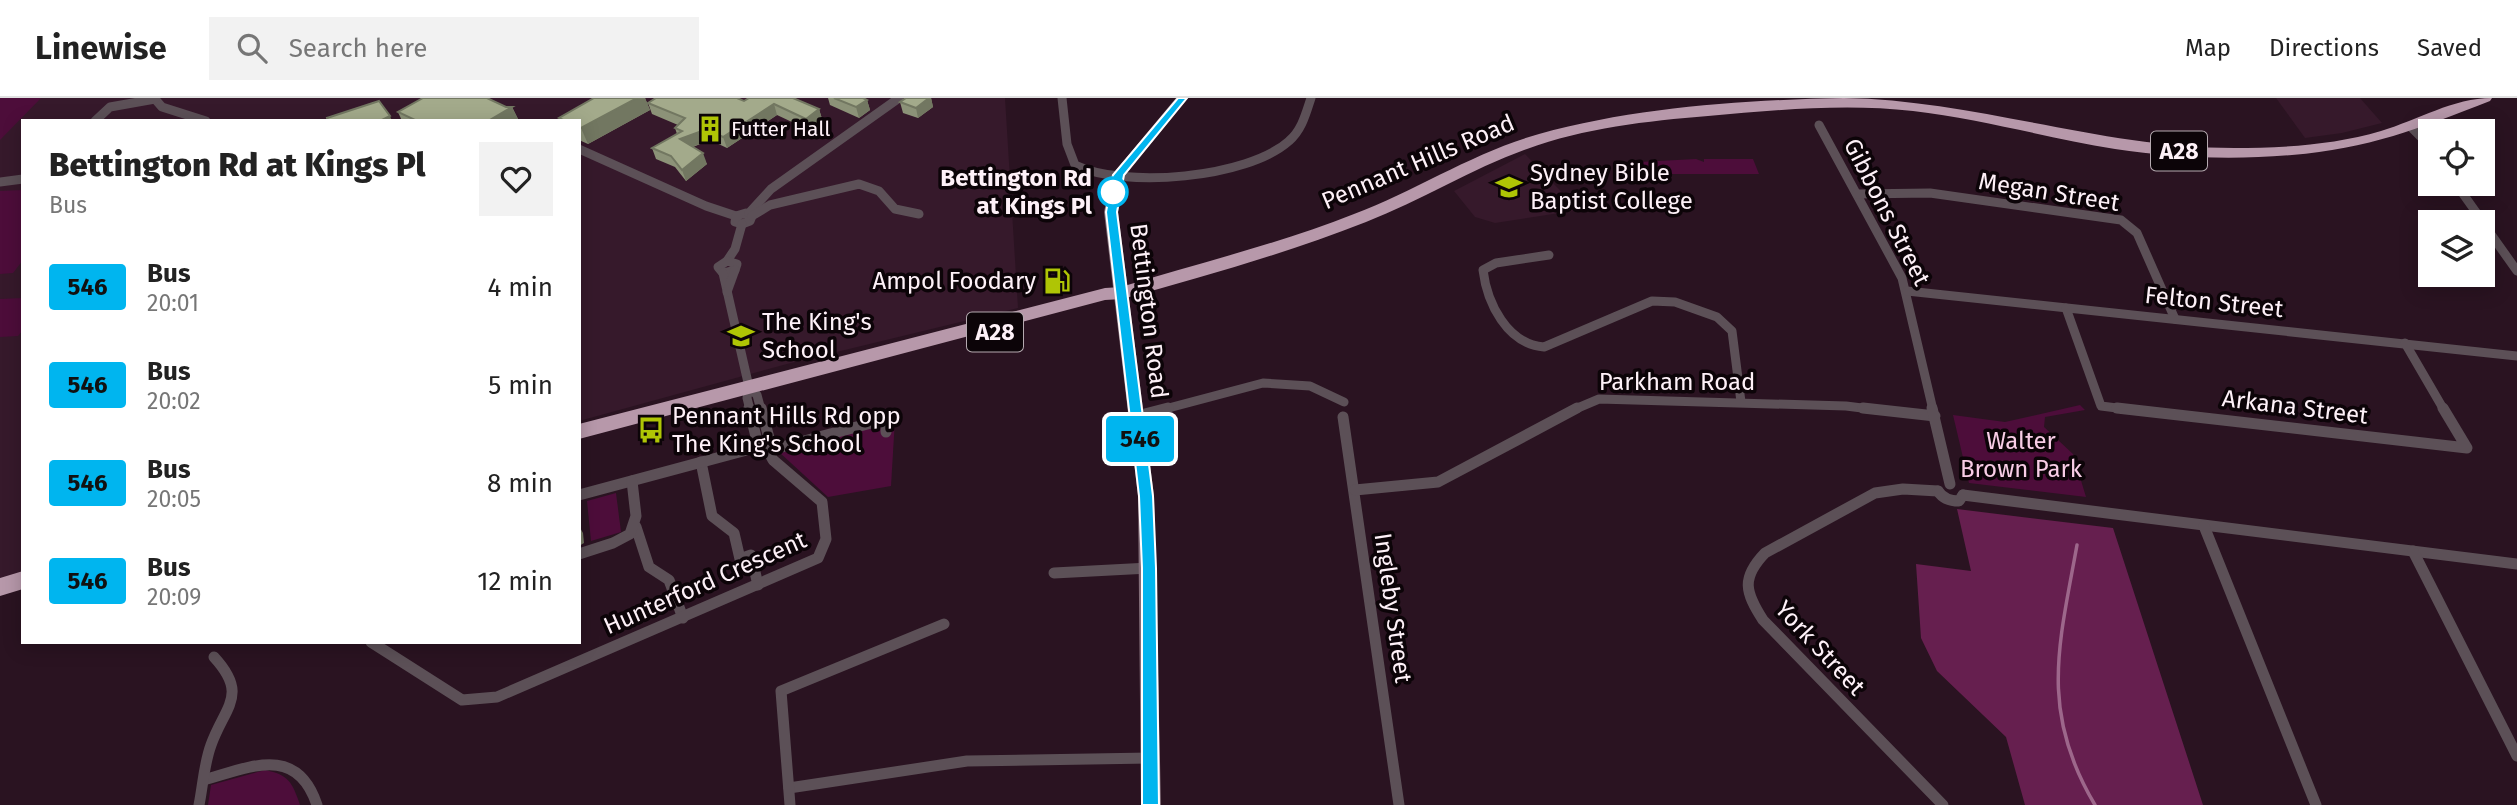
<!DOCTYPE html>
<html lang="en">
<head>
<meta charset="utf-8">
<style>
	:root { --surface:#fff; --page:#f2f2f2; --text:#222; --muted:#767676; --line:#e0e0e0 }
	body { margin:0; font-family:"Fira Sans",sans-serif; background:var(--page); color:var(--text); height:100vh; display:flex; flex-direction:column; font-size:26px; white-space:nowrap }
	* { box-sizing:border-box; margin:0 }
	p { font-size:23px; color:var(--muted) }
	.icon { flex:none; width:38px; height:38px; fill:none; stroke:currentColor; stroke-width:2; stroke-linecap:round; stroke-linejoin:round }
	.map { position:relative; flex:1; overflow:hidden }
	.details { position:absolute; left:21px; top:21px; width:560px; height:525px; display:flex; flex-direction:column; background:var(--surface); border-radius:0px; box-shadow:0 4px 18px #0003 }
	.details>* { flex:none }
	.badge { padding:0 14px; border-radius:5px; font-size:24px; line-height:46px }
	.tools { position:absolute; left:2418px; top:21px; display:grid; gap:14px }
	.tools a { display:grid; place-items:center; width:77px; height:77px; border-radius:0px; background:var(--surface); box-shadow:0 4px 18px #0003; font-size:35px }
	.map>.badge { position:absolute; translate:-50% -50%; box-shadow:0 0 0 4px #fff }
	.round { display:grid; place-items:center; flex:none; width:74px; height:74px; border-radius:0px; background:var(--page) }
	.headline { display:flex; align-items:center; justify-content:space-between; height:119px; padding:0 28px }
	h1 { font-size:33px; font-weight:800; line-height:52px }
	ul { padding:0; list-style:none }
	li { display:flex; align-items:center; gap:21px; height:98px; padding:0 28px }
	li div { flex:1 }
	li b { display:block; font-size:26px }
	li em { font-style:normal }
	li .badge { min-width:77px; font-weight:700; text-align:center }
	header { display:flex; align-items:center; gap:42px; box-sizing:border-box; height:98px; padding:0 35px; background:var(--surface); border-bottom:2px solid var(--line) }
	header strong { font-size:33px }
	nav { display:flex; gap:38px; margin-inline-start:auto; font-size:24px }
	.search { width:490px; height:63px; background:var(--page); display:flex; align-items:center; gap:18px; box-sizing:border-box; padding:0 24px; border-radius:0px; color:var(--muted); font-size:26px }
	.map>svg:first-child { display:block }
	.built { fill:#36192b }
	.green { fill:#4d0d3a }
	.forest { fill:#661f4f }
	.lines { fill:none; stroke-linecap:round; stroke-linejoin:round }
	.stream { stroke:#9d678b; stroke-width:3.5 }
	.street-far1 { stroke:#5c5057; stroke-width:9 }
	.street { stroke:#5c5057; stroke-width:11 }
	.secondary { fill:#816d78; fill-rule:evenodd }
	.highway { fill:#b798aa; fill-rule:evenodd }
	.wall { fill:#8c9278 }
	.shaded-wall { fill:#727761 }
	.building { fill:#a3aa8b; stroke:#727761; stroke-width:2 }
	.line { fill:#00b5ef; stroke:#fff; stroke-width:2 }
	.stop-dot { fill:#fff; stroke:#00b5ef; stroke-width:3.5 }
	.labels { text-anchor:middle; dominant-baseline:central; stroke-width:7; stroke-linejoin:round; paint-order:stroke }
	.far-poi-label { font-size:21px; fill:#fef1f8; stroke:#0c0408; text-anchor:start }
	.shield { fill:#0c0408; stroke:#b5aab0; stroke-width:2 }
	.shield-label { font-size:23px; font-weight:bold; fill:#fef1f8 }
	.street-label { font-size:24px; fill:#fef1f8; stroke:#0c0408 }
	.poi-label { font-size:24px; fill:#fef1f8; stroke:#0c0408; text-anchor:start }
	.stop-label { font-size:24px; font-weight:bold; fill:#fef1f8; stroke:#0c0408; text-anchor:end }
	.park-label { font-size:24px; fill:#f8cde6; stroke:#0c0408 }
</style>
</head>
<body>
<header>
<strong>Linewise</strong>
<div class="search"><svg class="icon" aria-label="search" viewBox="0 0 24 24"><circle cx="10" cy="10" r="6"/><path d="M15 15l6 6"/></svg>Search here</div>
<nav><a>Map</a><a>Directions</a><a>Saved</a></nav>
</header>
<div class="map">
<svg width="2517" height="707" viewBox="0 0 2517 707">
	<rect width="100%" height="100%" fill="#2a1321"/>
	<g class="built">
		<polygon points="0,0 1005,0 1018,210 787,266 579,323 579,23 23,23 23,473 0,480"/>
		<polygon points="2276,0 2360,0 2382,25 2342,35 2305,40"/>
		<polygon points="1525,56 1579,112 1495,125 1475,119 1454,93"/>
	</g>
	<g class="green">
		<polygon points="0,0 41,0 0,42"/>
		<polygon points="1696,61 1704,64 1704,61 1753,61 1759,76 1643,76 1639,64"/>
		<polygon points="23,92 23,162 13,175 0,176 0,93"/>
		<polygon points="23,200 23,232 18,238 0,239 0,201"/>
		<polygon points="2080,307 2085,312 2045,319 2044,329 2073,356 2086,399 1969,385 1953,317 2005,324"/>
		<polygon points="895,321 891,388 828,399 779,354"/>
		<polygon points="616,395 621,434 591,443 587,403"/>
		<path d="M265 672C289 677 292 684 300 707H208L211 687Z"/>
	</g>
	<polygon class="forest" points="1957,411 2113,430 2203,707 2025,707 2006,639 1937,573 1921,540 1916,466 1971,473"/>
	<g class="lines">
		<path class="stream" d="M2077 447C2059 547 2039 613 2095 707"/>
		<g class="street-far1">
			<path d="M1062 0 1067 46 1075 67C1124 91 1248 80 1289 43 1302 32 1306 15 1311 0"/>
			<polyline points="155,1 162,9 206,23"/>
			<polyline points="95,23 110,9 155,1"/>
			<polyline points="1819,27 1902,180 1933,312"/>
			<polyline points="2410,28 2431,49"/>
			<polyline points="579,51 706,108 736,118"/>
			<polyline points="0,84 23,81"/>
			<polyline points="2456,86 2483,124"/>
			<polyline points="1857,96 1930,95 2121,122 2137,135 2175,221"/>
			<polygon points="746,115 752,118 750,123 742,126 735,124 736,118"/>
			<polyline points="749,115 771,91 899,0"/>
			<polyline points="752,118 770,107 859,86 879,93 895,111 919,116"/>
			<polyline points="2483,125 2517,173"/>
			<path d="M1549 157 1496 165 1483 172C1487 205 1507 246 1544 249L1652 203 1675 204 1717 219 1732 233 1741 304"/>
			<polyline points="727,163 735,151 742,126"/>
			<polygon points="727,163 737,166 735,172 723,175 718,169"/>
			<polyline points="723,175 749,289 747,300 750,312"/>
			<polyline points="1907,193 2517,258"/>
			<polyline points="727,194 735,172"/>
			<polyline points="2066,210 2101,308 2133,312"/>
			<polyline points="2405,245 2444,312"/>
			<polyline points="749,289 757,297 761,312"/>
			<polyline points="1161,312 1263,285 1310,288 1344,304"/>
			<polyline points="1573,312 1599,301 1846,308 1878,312"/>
		</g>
		<g class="street">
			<polyline points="761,310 769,340 765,347"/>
			<polyline points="1863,310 1935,318"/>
			<polyline points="1932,310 1950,386"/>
			<polyline points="2117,310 2467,350 2443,310"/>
			<polyline points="1137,318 1168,310"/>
			<polyline points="1343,319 1399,707"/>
			<polyline points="767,353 886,321 886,334"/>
			<polyline points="701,364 712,418 734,435 740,461 751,457 758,487"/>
			<polyline points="1355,392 1438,384 1577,310"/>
			<path d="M1938 393 1903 391 1875 395 1765 455C1741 480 1745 494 1763 522L1943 707"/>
			<path d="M1938 393C1943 401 1950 403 1959 403L1963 397"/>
			<polyline points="579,397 765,347"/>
			<polyline points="1963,397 2517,466"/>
			<polyline points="2204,428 2316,707"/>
			<polyline points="636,429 649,469 669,482 683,520"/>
			<polyline points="2413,453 2517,658"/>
			<polyline points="579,456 613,445 630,436 636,418 632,383"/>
			<polyline points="1054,475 1149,470"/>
			<polyline points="371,544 462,602 497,599 818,460 826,441 822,404 773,362 765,347 757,343 749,310"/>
			<path d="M204 682C250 669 297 646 317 707"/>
			<polyline points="789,690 967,663 1150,660"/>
			<path d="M199 707C203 687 204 666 211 647 225 608 249 597 214 559"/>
			<polyline points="790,707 781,593 944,526"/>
		</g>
		<polygon class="secondary" points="1176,0 1188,0 1124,78 1118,114 1154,398 1161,707 1141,707 1138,398 1104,114 1112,77"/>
		<g class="highway">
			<path d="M1844 0C1976 2 2101 50 2234 50 2282 50 2334 47 2381 33 2418 22 2453 0 2492 0L2490 3C2421 30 2367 51 2292 57 2233 62 2174 60 2115 51 2048 40 1981 21 1913 13 1845 5 1776 12 1708 18 1647 23 1584 30 1527 51 1471 71 1421 103 1366 124 1287 155 1203 179 1122 201L1105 202 579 341V326L1105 190 1121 189C1199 165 1278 146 1354 116 1417 92 1474 54 1539 36 1637 9 1743 2 1844 0Z"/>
			<polygon points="23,473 23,491 0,498 0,480"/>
		</g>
	</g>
	<g class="wall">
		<polygon points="594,0 645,0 650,12 588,46 579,42 579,23 560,23 559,20"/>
		<polygon points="828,0 863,0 867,2 870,12 859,20 830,7"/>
		<polygon points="906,0 931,0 933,9 918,20 903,15 900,4"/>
		<polygon points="744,3 819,11 822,21 809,32 777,17 727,50 710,42 693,49 707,66 686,83 675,69 656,61 652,50 677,36 675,30 678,27 652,16 648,5"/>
		<polygon points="506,9 512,9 519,23 402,23 398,14"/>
	</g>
	<g class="shaded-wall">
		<polygon points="637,0 645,0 650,12 588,46 581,30"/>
		<polygon points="929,0 931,0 933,9 918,20 916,10"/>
		<polygon points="867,2 870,12 859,20 856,9"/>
		<polygon points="774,6 777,17 727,50 723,39"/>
		<polygon points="512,9 519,23 488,23"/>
		<polygon points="819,11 822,21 809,32 806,21"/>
		<polygon points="390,18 392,23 380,23"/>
		<polygon points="707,31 710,42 684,52 680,41"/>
		<polygon points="703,55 707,66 686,83 682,72"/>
		<polygon points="579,428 583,435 584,445 579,448"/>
	</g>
	<g class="building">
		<polygon points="423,0 487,0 506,9 512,9 488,23 417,23 398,14"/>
		<polygon points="594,0 637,0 581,30 579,30 579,23 565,23 559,20"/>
		<polygon points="656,0 737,0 744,3 749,0 793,0 819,11 806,21 774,6 723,39 707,31 680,41 703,55 682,72 671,58 652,50 682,33 675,30 685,20 648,5"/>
		<polygon points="834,0 863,0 867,2 856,9"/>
		<polygon points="906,0 929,0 916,10 900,4"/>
		<polygon points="379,3 390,18 380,23 328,23 327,20"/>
	</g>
	<polygon class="line" points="1178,0 1187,0 1124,77 1117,114 1153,398 1156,470 1159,707 1142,707 1142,470 1139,398 1106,114 1113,77"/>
	<defs>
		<g id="building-bare" transform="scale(2.1)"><path d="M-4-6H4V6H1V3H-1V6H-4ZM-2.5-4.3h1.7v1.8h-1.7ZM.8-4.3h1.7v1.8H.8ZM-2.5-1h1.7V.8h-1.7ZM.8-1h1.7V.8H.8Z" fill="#afc505" stroke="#0c0408" stroke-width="2.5" paint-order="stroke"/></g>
		<g id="university-bare" transform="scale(2.1)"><path d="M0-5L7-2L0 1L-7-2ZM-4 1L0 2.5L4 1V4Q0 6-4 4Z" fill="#afc505" stroke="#0c0408" stroke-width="2.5" paint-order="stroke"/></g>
		<g id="fuel-bare" transform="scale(2.1)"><path d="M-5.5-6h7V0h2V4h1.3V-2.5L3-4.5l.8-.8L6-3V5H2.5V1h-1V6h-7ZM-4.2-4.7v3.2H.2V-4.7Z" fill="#afc505" stroke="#0c0408" stroke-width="2.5" paint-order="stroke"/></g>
		<g id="school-bare" transform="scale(2.1)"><path d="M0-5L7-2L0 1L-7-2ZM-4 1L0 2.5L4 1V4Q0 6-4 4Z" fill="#afc505" stroke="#0c0408" stroke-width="2.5" paint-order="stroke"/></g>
		<g id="bus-bare" transform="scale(2.1)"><path d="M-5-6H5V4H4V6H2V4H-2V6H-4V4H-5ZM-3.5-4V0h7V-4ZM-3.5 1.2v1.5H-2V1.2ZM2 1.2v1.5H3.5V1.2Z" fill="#afc505" stroke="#0c0408" stroke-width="2.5" paint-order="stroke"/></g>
	</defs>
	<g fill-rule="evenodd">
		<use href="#building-bare" x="710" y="31"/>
		<use href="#university-bare" x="1509" y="89"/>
		<use href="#fuel-bare" x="1057" y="183"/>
		<use href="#school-bare" x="741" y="238"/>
		<use href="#bus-bare" x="651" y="332"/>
	</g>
	<circle class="stop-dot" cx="1113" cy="94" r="14"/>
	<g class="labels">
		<g class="far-poi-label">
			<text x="731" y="31">Futter Hall</text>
		</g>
		<g class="shield">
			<rect x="2151" y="33.5" width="56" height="39" rx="5"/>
			<rect x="967" y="214.5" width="56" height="39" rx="5"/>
		</g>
		<g class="shield-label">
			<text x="2179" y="53">A28</text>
			<text x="995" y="234">A28</text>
		</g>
		<g class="street-label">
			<text transform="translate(1418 64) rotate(-23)">Pennant Hills Road</text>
			<text transform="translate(2049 94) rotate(9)">Megan Street</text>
			<text transform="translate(1887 114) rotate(63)">Gibbons Street</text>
			<text transform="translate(2214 204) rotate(6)">Felton Street</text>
			<text transform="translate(1149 213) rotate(83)">Bettington Road</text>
			<text x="1677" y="284">Parkham Road</text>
			<text transform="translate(2295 309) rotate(7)">Arkana Street</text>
			<text transform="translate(705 485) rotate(-24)">Hunterford Crescent</text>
			<text transform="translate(1393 510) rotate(82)">Ingleby Street</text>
			<text transform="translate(1820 550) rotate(47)">York Street</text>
		</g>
		<g class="poi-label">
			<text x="1530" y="75">Sydney Bible<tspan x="1530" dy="28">Baptist College</tspan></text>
			<text x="1036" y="183" text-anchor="end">Ampol Foodary</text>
			<text x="762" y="224">The King's<tspan x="762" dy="28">School</tspan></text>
			<text x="672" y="318">Pennant Hills Rd opp<tspan x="672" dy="28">The King's School</tspan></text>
		</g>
		<g class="stop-label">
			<text x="1092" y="80">Bettington Rd<tspan x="1092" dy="28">at Kings Pl</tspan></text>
		</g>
		<g class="park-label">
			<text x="2021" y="343">Walter<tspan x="2021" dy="28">Brown Park</tspan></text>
		</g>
	</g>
</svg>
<div class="tools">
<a><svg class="icon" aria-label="locate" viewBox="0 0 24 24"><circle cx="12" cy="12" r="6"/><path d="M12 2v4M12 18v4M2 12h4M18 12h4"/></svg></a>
<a><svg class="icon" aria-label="layers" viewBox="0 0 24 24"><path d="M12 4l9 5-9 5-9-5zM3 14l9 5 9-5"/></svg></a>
</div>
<b class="badge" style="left:1140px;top:341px;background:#00b5ef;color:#111">546</b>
<section class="details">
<div class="headline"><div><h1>Bettington Rd at Kings Pl</h1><p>Bus</p></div><a class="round"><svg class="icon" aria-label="heart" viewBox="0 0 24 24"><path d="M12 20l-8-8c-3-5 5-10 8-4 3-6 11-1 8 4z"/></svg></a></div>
<ul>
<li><span class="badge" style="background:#00b5ef;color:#111">546</span><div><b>Bus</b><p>20:01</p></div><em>4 min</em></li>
<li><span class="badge" style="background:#00b5ef;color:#111">546</span><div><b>Bus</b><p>20:02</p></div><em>5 min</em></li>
<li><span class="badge" style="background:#00b5ef;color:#111">546</span><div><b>Bus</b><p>20:05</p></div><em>8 min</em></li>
<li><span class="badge" style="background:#00b5ef;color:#111">546</span><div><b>Bus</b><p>20:09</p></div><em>12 min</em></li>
</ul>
</section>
</div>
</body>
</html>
